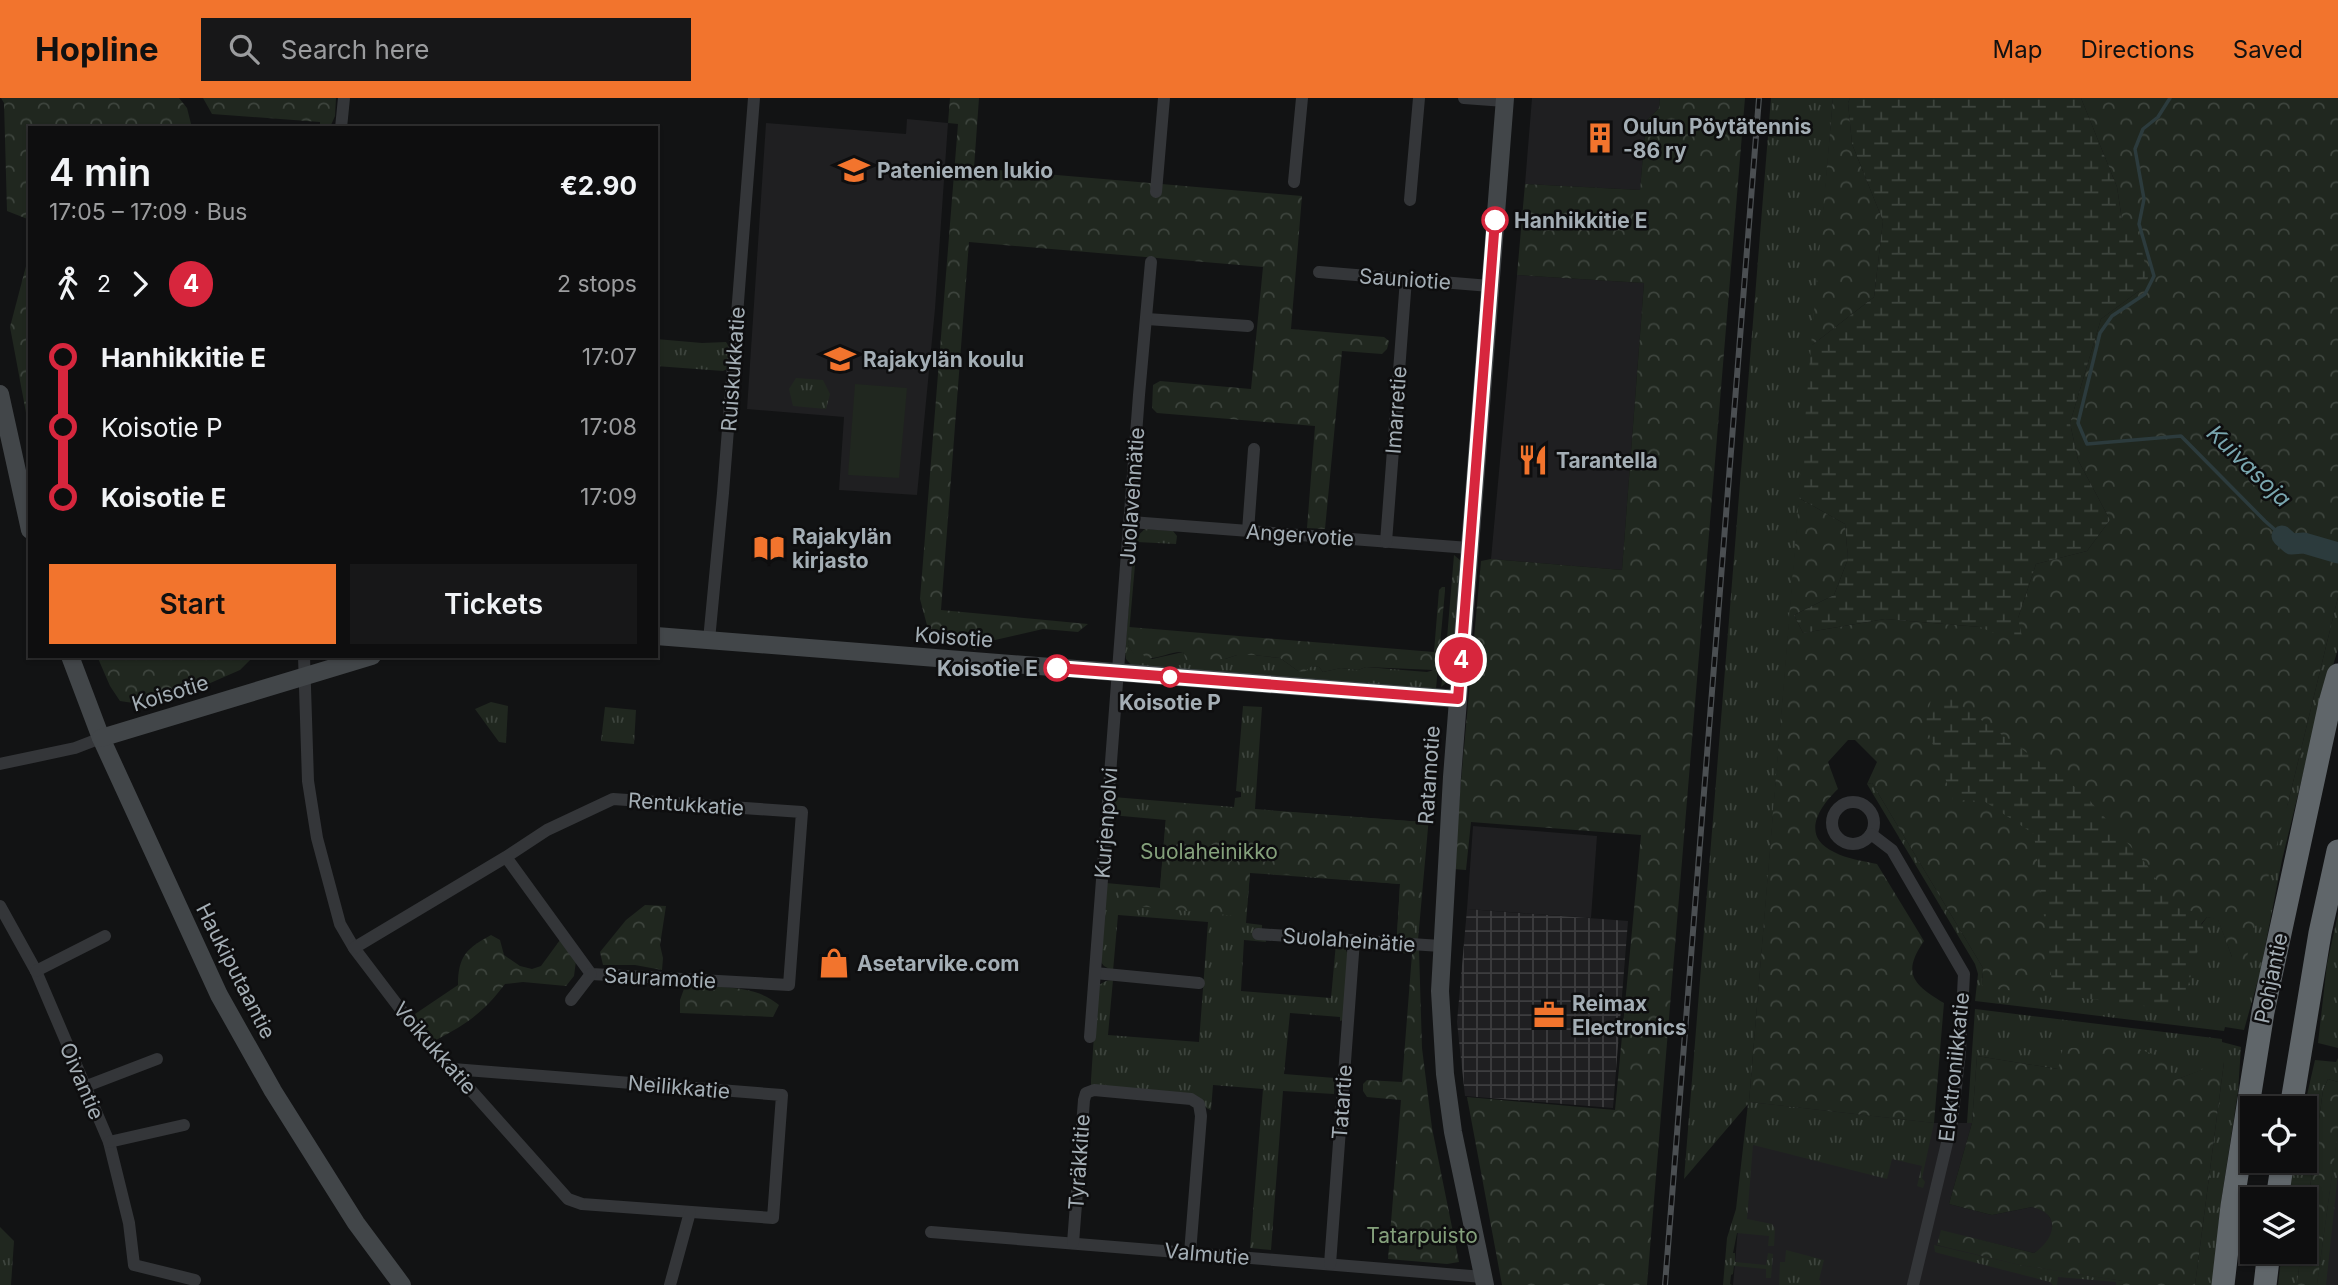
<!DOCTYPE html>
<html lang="en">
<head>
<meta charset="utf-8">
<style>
	:root { --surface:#0e0e0f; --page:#171718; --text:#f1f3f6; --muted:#9b9c9e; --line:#2e2e2f; --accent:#f2742d }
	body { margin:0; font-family:Inter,sans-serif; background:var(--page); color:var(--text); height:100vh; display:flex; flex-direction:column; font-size:26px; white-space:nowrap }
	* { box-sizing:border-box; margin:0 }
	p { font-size:23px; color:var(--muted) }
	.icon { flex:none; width:38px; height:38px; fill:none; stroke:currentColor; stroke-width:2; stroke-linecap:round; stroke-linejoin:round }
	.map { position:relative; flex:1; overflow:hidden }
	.side { position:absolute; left:28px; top:28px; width:630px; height:532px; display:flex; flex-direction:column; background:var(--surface); border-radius:0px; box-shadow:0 2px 5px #0004,0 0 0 2px var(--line) }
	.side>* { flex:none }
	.badge { padding:0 14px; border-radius:23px; font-size:24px; line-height:46px }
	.tools { position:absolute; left:2240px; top:998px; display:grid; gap:14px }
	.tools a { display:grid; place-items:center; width:77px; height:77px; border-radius:0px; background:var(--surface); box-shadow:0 2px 5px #0004,0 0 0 2px var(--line); font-size:35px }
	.map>.badge { position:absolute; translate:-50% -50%; box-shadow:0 0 0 4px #fff }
	.legs { display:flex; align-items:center; gap:10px; height:77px; padding:0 21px; font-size:23px }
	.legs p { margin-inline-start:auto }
	.overview { display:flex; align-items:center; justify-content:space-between; height:119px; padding:0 21px }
	h1 { font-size:38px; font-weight:600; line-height:52px }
	.cta { display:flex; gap:14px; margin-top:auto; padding:14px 21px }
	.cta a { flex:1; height:80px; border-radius:0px; background:var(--accent); color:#111; font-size:28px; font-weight:600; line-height:80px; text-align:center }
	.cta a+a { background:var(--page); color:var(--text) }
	ul { padding:0 21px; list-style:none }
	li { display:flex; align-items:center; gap:24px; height:70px; font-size:26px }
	li i { display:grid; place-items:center; width:10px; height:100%; margin:0 9px; background:currentColor }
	li i::after { content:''; width:18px; height:18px; margin:-9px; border:5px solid; border-radius:50%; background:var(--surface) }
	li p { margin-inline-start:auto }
	li:first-child i { background:linear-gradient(#0000 50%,currentColor 0) }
	li:last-child i { background:linear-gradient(currentColor 50%,#0000 0) }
	header { display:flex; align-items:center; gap:42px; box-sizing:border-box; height:98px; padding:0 35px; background:var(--accent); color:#111 }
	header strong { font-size:33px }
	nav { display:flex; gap:38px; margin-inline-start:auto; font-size:24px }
	.search { width:490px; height:63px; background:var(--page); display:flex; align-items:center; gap:18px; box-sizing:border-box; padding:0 24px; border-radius:0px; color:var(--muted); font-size:26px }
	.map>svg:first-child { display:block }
	.built { fill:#1f1f21 }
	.industrial { fill:url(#industrial-grid) }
	.grass { fill:url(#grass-tufts) }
	.forest { fill:url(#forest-crowns) }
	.wetland { fill:url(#wetland-marsh) }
	.pitch { fill:#20271f }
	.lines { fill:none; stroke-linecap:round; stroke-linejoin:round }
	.stream { stroke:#2c3b3d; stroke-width:3.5 }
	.river { stroke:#2c3b3d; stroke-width:21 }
	.street { stroke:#343639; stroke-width:12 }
	.secondary { stroke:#424649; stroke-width:18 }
	.highway { stroke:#60666a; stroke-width:23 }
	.rail-casing { stroke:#4b4f52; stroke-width:6 }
	.rail { stroke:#0e0e0f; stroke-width:3.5; stroke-dasharray:10; stroke-linecap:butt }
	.line-1-casing { stroke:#fff; stroke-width:16 }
	.line-1 { stroke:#d7263d; stroke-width:10 }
	.stop-1-dot { fill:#fff; stroke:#d7263d; stroke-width:3.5 }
	.labels { text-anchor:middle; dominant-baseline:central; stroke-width:5; stroke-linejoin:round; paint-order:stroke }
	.poi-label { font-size:21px; font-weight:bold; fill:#a4aeb5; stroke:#0e0e0f; text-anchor:start }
	.stop-label { font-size:21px; font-weight:bold; fill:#a4aeb5; stroke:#0e0e0f; text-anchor:start }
	.street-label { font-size:21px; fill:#a4aeb5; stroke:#0e0e0f }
	.park-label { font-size:21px; fill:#84a07b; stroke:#0e0e0f }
	.water-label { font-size:23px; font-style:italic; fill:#7aa7b0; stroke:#0e0e0f }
</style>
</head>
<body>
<header>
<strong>Hopline</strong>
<div class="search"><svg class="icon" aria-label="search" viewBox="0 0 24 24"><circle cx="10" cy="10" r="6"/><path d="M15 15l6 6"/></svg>Search here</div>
<nav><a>Map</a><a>Directions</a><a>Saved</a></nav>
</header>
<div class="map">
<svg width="2338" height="1187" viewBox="0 0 2338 1187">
	<defs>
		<pattern id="industrial-grid" width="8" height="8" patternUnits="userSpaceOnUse" patternTransform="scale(1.75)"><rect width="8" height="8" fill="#1f1f21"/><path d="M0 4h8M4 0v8" fill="none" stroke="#3d3d3f"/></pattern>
		<pattern id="grass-tufts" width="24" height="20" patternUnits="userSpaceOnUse" patternTransform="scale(1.75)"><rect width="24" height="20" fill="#20271f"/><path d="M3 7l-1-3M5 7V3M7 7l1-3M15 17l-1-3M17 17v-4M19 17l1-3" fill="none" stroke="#3d443d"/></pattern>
		<pattern id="forest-crowns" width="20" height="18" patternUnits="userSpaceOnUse" patternTransform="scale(1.75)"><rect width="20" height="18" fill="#20271f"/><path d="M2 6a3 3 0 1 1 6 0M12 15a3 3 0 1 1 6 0" fill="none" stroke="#3d443d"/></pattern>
		<pattern id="wetland-marsh" width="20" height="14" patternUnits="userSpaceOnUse" patternTransform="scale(1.75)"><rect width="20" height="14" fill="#20271f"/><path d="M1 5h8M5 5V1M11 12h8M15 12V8" fill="none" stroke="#3d443d"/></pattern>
	</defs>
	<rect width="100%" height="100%" fill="#121314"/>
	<g class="built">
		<polygon points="1532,0 1660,0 1659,10 1646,23 1640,92 1525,86"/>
		<polygon points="907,21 948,25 935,211 917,397 839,392 844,319 747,311 766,25 906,36"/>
		<polygon points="1517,177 1644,185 1622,472 1491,461"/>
		<polygon points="1473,728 1597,738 1591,820 1467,811"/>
		<polygon points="1749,1004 1934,1025 1972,1025 1949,1106 1992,1117 2032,1109 2038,1110 2047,1115 2052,1123 2052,1136 2047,1147 2034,1155 1942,1133 1938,1147 2123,1183 2123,1187 1733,1187"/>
		<polygon points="2338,1033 2338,1187 2317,1187"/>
	</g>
	<polygon class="industrial" points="1467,811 1628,823 1613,1010 1465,998 1457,924"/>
	<g class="grass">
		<polygon points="1771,0 1833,0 1749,1004 1934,1025 1922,1080 1925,1084 1923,1090 1917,1088 1922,1068 1892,1061 1887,1081 1753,1047 1747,1121 1772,1126 1775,1131 1774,1148 1768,1148 1769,1138 1737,1135 1733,1155 1735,1155 1735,1164 1766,1167 1768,1155 1773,1156 1771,1180 1766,1180 1766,1171 1734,1168 1733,1176 1731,1177 1730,1186 1732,1187 1723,1187 1727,1140 1736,1111 1748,1006 1684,1081"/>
		<polygon points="656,241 702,245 726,244 729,249 727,271 723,273 656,268"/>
		<polygon points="796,280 823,282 830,296 826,311 793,308 789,291"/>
		<polygon points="1145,431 1173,433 1177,438 1176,446 1137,444 1128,547 1134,556 1144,556 1152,561 1183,554 1186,561 1225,561 1237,557 1253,557 1280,560 1298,573 1312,568 1319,569 1323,574 1341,570 1358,572 1366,569 1427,574 1434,572 1438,568 1436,591 1133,569 1126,561 1125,555 1134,441"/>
		<polygon points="1454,457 1461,463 1451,581 1441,589 1445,564"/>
		<polygon points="2338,499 2338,551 2315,627 2282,762 2260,875 2244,932 2225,929 2224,933 1975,903 1978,876 1975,866 1867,686 1872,685 1983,870 1982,887 2197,833 2207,819 2218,821 2232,859 2288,705"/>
		<polygon points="491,604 508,608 506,645 499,644 475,611"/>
		<path d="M1243 608 1262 609 1255 711 1422 724 1426 683 1432 685 1418 842 1398 841 1397 837 1400 786 1250 775 1246 825 1262 827V839L1265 840 1266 844 1244 842 1241 893 1331 900 1336 845 1344 848 1349 859 1344 922 1340 923V919L1290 915 1284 976 1335 980 1334 996 1283 993 1271 1152 1250 1150 1263 991 1213 987 1211 1012 1208 1011 1203 1006 1091 987V982L1097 891C1100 885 1106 882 1113 882L1108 937 1199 944 1208 824 1118 817 1113 873 1104 868 1100 863 1106 785 1160 790 1166 722 1111 717 1113 699 1234 709 1235 700 1241 699V694L1236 693Z"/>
		<polygon points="605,609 636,612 634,646 601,643"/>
		<polygon points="2338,816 2338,950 2318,945 2327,866"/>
		<polygon points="1975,911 2222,941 2222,944 2241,949 2238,994 2221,1104 2212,1187 2195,1187 2224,964 2175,982 2058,971 1977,958 1972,1025 1967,1025"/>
		<polygon points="2338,960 2338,984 2328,981 2323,992 2305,1127 2305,1101 2289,1101 2294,1062 2305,1062 2304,1010 2315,962 2336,964"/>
		<polygon points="2338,1033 2338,1075 2326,1187 2317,1187"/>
		<polygon points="0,1129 14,1143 11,1187 0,1187"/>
		<polygon points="1934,1147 2020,1167 2123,1183 2123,1187 2116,1187 2116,1184 2058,1179 2057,1187 2053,1187 2050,1184 1938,1155 1935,1154"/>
		<polygon points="1786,1152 1824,1162 1819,1182 1821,1183 1820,1187 1779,1187 1780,1164 1785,1164"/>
		<polygon points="2282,1153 2301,1153 2297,1187 2278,1187"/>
	</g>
	<g class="forest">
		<polygon points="1,0 179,0 187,10 192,30 30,30 30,122 7,113 4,5"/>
		<polygon points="203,0 336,0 335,18 331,27 320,30 320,24 212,16"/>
		<polygon points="950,0 979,0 974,70 1302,98 1291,231 1384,239 1389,243 1387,251 1382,256 1342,253 1325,431 1307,430 1315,328 1157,315 1152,310 1153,287 1160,283 1251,291 1263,169 969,144 941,512 1088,526 1078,534 1043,531 982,545 975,552 939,532 928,531 920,501 958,26 948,25"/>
		<polygon points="1660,0 1745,0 1647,1187 1502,1187 1467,999 1615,1012 1641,737 1471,724 1466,772 1453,771 1481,463 1491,461 1622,472 1644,185 1517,177 1525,86 1640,92 1646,23 1659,10"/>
		<polygon points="1833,0 1850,0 1848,5 1852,46 1883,123 1874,199 1811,248"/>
		<path d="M2081 0H2338V499L2288 705 2244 870 2232 859 2218 822 2207 819 2136 904 1985 890 1982 887 1983 870 1872 685 1867 686 1877 664 1855 642H1848L1828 664 1838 691C1819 709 1800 738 1834 754 1847 761 1863 763 1877 766L1924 843C1901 876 1914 887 1944 905L1934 1025 1749 1004 1799 400 1845 426 1848 461 1834 497 1794 517 1803 535 1885 521 1980 529 2018 520 2036 466 2087 453 2110 422 2078 362 2070 325 2101 221 2139 193 2122 122 2117 89Z"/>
		<polygon points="30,153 30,336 10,229"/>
		<path d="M1442 489H1445V493L1438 568 1434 572 1366 569 1358 572 1341 570 1323 574 1319 569 1312 568 1304 574 1298 573 1280 560 1253 557H1237L1225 561 1186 562 1183 554C1170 553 1158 562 1145 560L1143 556 1134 557 1128 547 1129 529 1434 554 1439 492Z"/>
		<polygon points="97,558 254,558 240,572 199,590 182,591 140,606 120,603 110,588"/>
		<polygon points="1167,705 1423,724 1414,838 1397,837 1400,786 1250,774 1246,819 1118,806 1120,787 1160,790"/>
		<polygon points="645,807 666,808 660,847 663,860 662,872 635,867 603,867 600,854 626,822"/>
		<path d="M491 837 500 842 504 857 520 868 532 871 541 868 560 842 576 863 574 878 566 888 523 884 505 886C484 914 467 926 436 942L422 932 415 916 458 887C458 858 467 850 491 837Z"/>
		<polygon points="1371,848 1419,852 1422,950 1432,1030 1459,1164 1447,1166 1388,1161 1401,1002 1367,999 1363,993 1363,986 1367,982 1402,984 1412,856 1371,852"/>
		<path d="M685 888C717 890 753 885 779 907L773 919 680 915V902Z"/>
		<path d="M2133 949 2164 960 2175 982 2201 972 2209 960H2215L2224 964 2195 1187H2123V1183L2020 1167 1937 1147 1941 1132 2034 1155C2054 1142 2063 1116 2032 1109L1992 1117 1949 1106 1972 1025 1977 958 2058 971 2063 950Z"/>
		<polygon points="2328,981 2338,984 2338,1034 2317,1187 2297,1187 2301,1153 2305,1153 2305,1127 2323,992"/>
	</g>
	<g class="wetland">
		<polygon points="1850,0 2081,0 2117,89 2122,122 2138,135 2148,180 2139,193 2101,221 2070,325 2078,362 2110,422 2087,453 2036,466 2018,520 2024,548 1980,529 1885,521 1803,535 1794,517 1834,497 1848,461 1845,426 1799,400 1811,248 1874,199 1883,123 1852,46 1848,5"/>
		<polygon points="1949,599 2082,694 2147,767 2174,809 2192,813 2204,830 2181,913 2067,898 2053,892 2034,736 1984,703 1953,702 1925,625 1931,602"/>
	</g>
	<polygon class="pitch" points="855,286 907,290 899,380 848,377"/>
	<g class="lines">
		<polyline class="stream" points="2170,0 2158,19 2143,31 2135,51 2144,101 2139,126 2154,178 2145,196 2112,218 2100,235 2078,325 2087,346 2181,338 2265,423 2282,438"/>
		<polyline class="river" points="2282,438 2291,446 2304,445 2338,455"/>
		<g class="street">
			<polyline points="1464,0 1505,3"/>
			<polyline points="341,30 344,0"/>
			<polyline points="1294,84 1302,0"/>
			<polyline points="1156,94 1164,0"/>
			<polyline points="1410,102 1419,0"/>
			<polyline points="1319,174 1490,188"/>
			<polyline points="1147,221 1248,228"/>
			<polyline points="1131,424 1469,450"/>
			<polyline points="1248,433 1254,351"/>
			<polyline points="1386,444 1406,181"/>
			<polyline points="709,542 723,395 754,0"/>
			<polyline points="304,558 308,683 317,740 340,826 354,850 411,925 568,1101 582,1106 773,1120 782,997 453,971"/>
			<polyline points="0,666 75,650 101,640"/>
			<circle cx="1853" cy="725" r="21"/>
			<polyline points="1871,736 1892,752 1964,876 1960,954 1952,1024 1913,1187"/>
			<polyline points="0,808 36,873 109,1044 129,1125 134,1167 195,1182"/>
			<polyline points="1258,836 1441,848"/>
			<polyline points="354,850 506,759 547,732 613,701 802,714 789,887 591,876 506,759"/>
			<polyline points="36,873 105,838"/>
			<polyline points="1095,875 1199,885"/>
			<polyline points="571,902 591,876"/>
			<polyline points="1090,939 1139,297 1151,164"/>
			<polyline points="84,989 157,961"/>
			<polyline points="109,1044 184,1027"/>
			<polyline points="931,1134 1483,1179"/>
			<polyline points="1073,1145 1084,1002 1086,995 1094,992 1191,1001 1199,1006 1201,1018 1190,1155"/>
			<polyline points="1330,1166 1354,842"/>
			<polyline points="670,1187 690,1114"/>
		</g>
		<g class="secondary">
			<polyline points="0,296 30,432"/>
			<polyline points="656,538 1458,601"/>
			<polyline points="70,558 101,640 219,897 273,993 356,1125 402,1187"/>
			<polyline points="101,640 372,558"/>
			<polyline points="1485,1187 1453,1034 1445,976 1440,893 1452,679 1505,0"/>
		</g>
		<g class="highway">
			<polyline points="2291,1010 2320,835 2338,753"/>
			<polyline points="2277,1101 2283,1062"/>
			<polyline points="2223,1187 2232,1108 2263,914 2330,605 2338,577"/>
			<polyline points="2265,1187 2269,1153"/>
		</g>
		<g class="rail-casing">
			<polyline id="rail" points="1665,1187 1759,0"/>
		</g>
		<use href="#rail" class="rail"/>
	</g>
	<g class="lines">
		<g class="line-1-casing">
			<polyline id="line-1" points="1057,570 1458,601 1495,122"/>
		</g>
		<use href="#line-1" class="line-1"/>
	</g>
	<defs>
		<g id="building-bare" transform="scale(2.415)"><path d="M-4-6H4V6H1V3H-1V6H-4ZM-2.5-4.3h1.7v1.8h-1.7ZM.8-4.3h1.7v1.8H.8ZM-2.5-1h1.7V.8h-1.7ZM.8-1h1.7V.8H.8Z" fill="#f2742d" stroke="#0e0e0f" stroke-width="2.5" paint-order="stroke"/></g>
		<g id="school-bare" transform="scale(2.415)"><path d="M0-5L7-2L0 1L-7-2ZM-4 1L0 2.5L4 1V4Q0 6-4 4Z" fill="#f2742d" stroke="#0e0e0f" stroke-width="2.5" paint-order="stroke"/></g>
		<g id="restaurant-bare" transform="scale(2.415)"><path d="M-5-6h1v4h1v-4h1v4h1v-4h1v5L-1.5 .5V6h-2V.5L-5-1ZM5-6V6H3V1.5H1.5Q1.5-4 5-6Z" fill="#f2742d" stroke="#0e0e0f" stroke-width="2.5" paint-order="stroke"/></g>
		<g id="library-bare" transform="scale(2.415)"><path d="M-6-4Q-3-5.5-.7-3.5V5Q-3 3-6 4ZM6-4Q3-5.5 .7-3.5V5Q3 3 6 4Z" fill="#f2742d" stroke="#0e0e0f" stroke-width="2.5" paint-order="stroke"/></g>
		<g id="shop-bare" transform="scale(2.415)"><path d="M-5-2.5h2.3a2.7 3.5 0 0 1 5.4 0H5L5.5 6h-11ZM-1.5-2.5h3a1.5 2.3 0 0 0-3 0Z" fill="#f2742d" stroke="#0e0e0f" stroke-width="2.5" paint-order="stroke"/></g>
		<g id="office-bare" transform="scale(2.415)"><path d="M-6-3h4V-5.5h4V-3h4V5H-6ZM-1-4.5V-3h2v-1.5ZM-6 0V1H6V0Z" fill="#f2742d" stroke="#0e0e0f" stroke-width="2.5" paint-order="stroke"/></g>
	</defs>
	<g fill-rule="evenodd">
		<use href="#building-bare" x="1600" y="40"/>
		<use href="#school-bare" x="854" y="72"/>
		<use href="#school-bare" x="840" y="261"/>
		<use href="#restaurant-bare" x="1533" y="362"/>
		<use href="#library-bare" x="769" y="450"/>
		<use href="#shop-bare" x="834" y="865"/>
		<use href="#office-bare" x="1549" y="917"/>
	</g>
	<g class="stop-1-dot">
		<circle cx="1495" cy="122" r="12"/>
		<circle cx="1057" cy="570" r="12"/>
		<circle cx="1170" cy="579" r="9"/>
	</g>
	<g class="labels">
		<g class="poi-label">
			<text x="1623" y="28">Oulun Pöytätennis<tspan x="1623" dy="24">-86 ry</tspan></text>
			<text x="877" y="72">Pateniemen lukio</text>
			<text x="863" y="261">Rajakylän koulu</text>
			<text x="1556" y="362">Tarantella</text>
			<text x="792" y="438">Rajakylän<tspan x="792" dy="24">kirjasto</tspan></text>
			<text x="857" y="865">Asetarvike.com</text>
			<text x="1572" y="905">Reimax<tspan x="1572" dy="24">Electronics</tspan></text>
		</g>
		<g class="stop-label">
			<text x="1514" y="122">Hanhikkitie E</text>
			<text x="1038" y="570" text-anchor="end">Koisotie E</text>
			<text x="1170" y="604" text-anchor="middle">Koisotie P</text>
		</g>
		<g class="street-label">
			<text transform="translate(1405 181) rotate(4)">Sauniotie</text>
			<text transform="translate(733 271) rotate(-86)">Ruiskukkatie</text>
			<text transform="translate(1396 312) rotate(-86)">Imarretie</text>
			<text transform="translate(1132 398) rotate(-86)">Juolavehnätie</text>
			<text transform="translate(1300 437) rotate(4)">Angervotie</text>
			<text transform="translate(954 539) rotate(4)">Koisotie</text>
			<text transform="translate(170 595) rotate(-17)">Koisotie</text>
			<text transform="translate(1429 677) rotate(-86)">Ratamotie</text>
			<text transform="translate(686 706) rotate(4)">Rentukkatie</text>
			<text transform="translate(1106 725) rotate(-86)">Kurjenpolvi</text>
			<text transform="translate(1349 842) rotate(4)">Suolaheinätie</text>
			<text transform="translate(236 873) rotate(63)">Haukiputaantie</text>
			<text transform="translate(660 880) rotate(3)">Sauramotie</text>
			<text transform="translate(2271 880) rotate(-78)">Pohjantie</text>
			<text transform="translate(435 950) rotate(49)">Voikukkatie</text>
			<text transform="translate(1954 969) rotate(-84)">Elektroniikkatie</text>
			<text transform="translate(82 983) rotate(67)">Oivantie</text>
			<text transform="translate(679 989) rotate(5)">Neilikkatie</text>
			<text transform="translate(1342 1004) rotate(-86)">Tatartie</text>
			<text transform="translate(1079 1064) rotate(-86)">Tyräkkitie</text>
			<text transform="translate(1207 1156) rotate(5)">Valmutie</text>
		</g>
		<g class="park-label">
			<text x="1209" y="753">Suolaheinikko</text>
			<text x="1422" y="1137">Tatarpuisto</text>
		</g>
		<g class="water-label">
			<text transform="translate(2249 368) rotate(44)">Kuivasoja</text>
		</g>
	</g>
</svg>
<div class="tools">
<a><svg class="icon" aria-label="locate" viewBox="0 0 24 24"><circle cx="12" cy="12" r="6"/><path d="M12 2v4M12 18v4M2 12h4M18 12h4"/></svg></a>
<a><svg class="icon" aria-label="layers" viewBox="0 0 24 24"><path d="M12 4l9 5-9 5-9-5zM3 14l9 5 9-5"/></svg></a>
</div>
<b class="badge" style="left:1461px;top:562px;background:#d7263d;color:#fff">4</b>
<section class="side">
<div class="overview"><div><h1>4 min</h1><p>17:05 – 17:09 · Bus</p></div><b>€2.90</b></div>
<div class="legs"><svg class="icon" aria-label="walk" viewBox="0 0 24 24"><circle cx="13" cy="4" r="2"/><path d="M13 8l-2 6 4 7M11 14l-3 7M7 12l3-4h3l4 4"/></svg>2<svg class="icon" aria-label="forward" viewBox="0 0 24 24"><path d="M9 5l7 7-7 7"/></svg><b class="badge" style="background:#d7263d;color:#fff">4</b><p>2 stops</p></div>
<ul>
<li><i style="color:#d7263d"></i><b>Hanhikkitie E</b><p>17:07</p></li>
<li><i style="color:#d7263d"></i><span>Koisotie P</span><p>17:08</p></li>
<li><i style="color:#d7263d"></i><b>Koisotie E</b><p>17:09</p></li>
</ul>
<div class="cta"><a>Start</a><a>Tickets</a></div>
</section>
</div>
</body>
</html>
